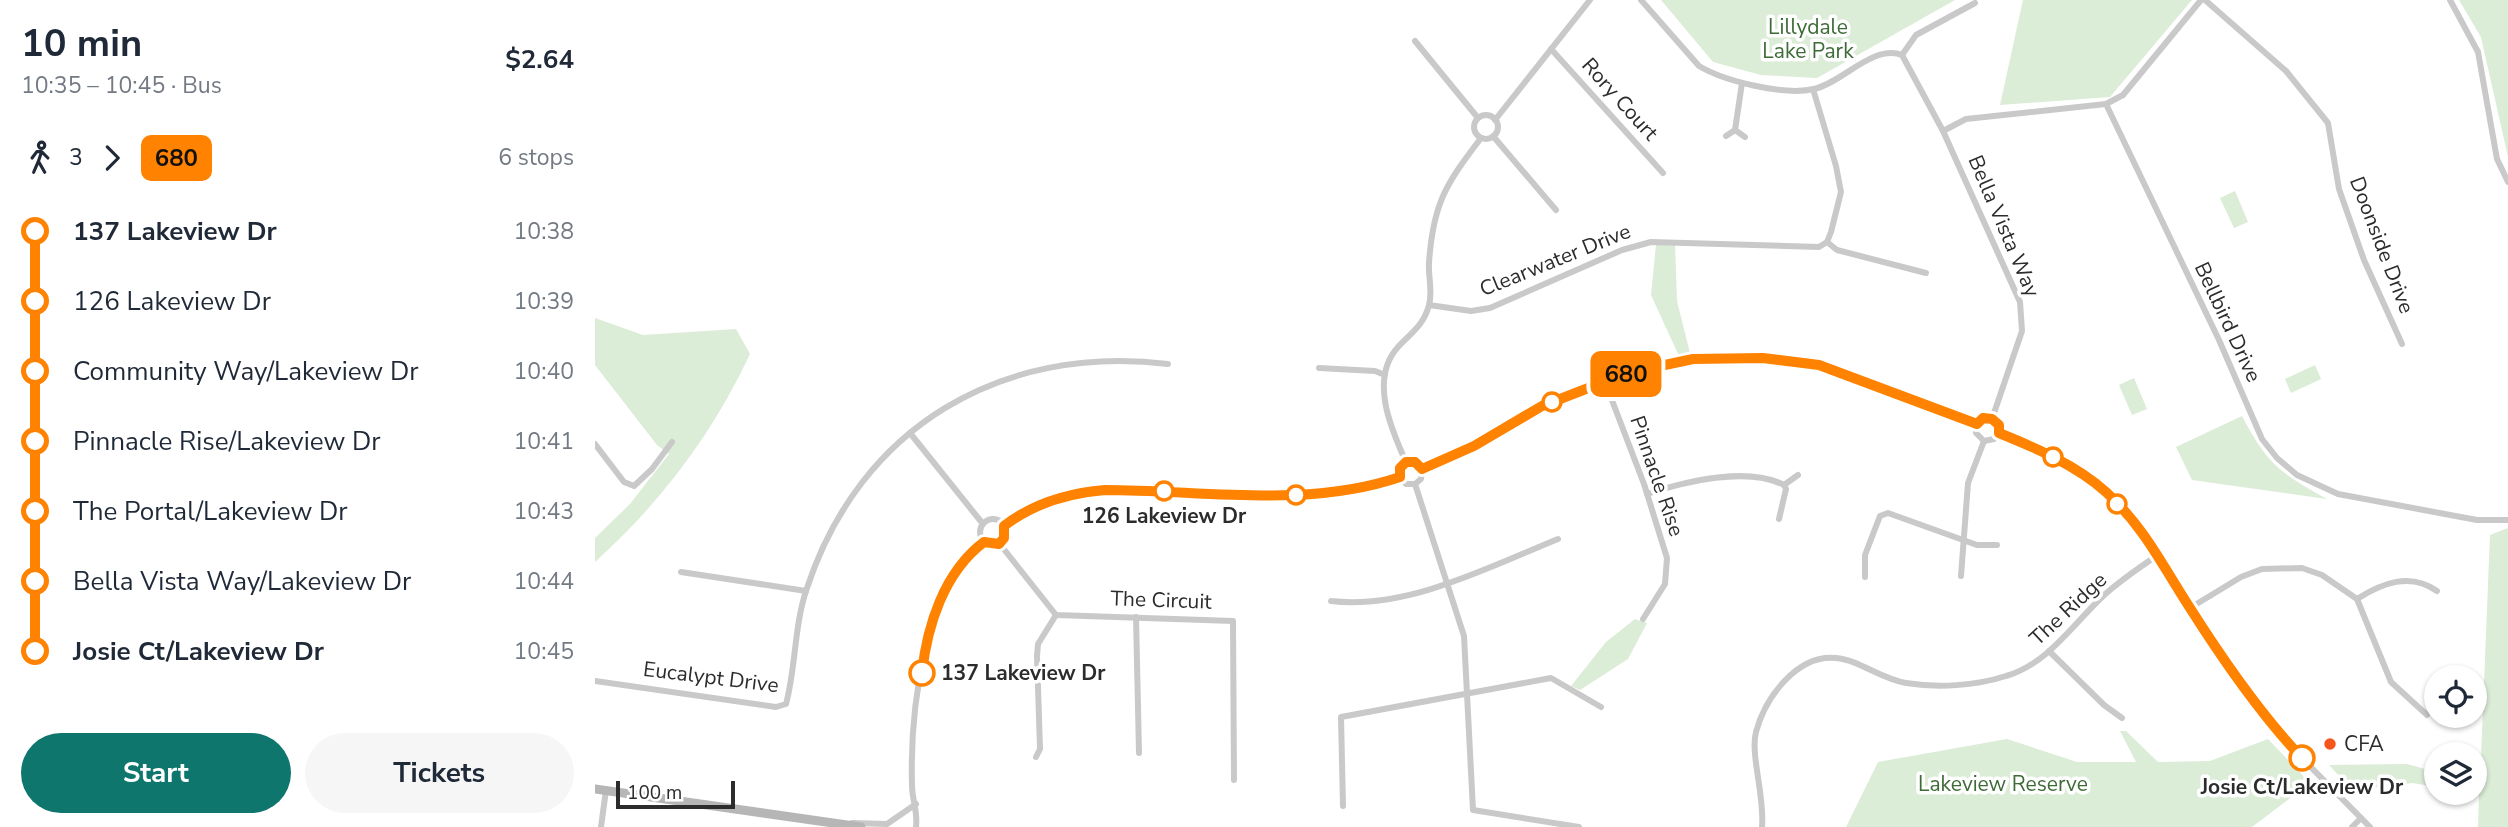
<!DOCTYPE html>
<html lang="en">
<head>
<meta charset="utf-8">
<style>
	:root { --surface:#fff; --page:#f6f6f7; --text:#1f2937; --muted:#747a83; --accent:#0f766e }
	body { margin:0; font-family:"Nunito Sans",sans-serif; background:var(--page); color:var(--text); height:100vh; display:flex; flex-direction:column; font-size:26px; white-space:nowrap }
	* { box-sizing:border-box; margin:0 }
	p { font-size:23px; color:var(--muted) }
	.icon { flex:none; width:38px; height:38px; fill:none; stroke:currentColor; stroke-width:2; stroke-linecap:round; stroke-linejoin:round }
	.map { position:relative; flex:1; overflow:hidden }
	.panel { display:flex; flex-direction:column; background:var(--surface); width:595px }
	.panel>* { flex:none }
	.badge { padding:0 14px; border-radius:10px; font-size:24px; line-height:46px }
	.fabs { position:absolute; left:1829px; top:665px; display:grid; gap:14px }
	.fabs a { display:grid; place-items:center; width:63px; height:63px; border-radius:50%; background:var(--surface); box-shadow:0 2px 5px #0004; font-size:35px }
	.scale { position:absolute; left:21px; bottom:18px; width:119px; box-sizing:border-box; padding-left:7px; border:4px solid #2c2c2c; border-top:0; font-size:19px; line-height:24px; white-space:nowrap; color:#2c2c2c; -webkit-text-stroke:5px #fff; paint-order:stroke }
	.map>.badge { position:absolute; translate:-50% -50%; box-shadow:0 0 0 4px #fff }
	.legs { display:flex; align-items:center; gap:10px; height:77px; padding:0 21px; font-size:23px }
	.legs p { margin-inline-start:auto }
	.head { display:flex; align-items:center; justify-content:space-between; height:119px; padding:0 21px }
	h1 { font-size:38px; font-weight:700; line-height:52px }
	.action { display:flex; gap:14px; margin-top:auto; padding:14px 21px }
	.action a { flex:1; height:80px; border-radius:42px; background:var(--accent); color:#fff; font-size:28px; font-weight:700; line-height:80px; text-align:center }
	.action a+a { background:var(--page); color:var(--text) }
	ul { padding:0 21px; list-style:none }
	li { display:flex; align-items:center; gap:24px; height:70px; font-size:26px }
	li i { display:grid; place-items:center; width:10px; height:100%; margin:0 9px; background:currentColor }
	li i::after { content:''; width:18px; height:18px; margin:-9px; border:5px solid; border-radius:50%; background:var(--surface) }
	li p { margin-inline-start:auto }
	li:first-child i { background:linear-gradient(#0000 50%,currentColor 0) }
	li:last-child i { background:linear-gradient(currentColor 50%,#0000 0) }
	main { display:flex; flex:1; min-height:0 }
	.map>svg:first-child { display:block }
	.green { fill:#dbecd7 }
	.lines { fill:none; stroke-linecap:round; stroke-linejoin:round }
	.minor { stroke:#c9c9c9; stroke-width:6 }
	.secondary { stroke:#b6b6b6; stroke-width:9 }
	.line-1-casing { stroke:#fff; stroke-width:16 }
	.line-1 { stroke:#ff8200; stroke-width:10 }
	.stop-1-dot { fill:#fff; stroke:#ff8200; stroke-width:3.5 }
	.poi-dot { fill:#f6561b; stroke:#fff; stroke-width:2.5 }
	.labels { text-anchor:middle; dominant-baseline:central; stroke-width:7; stroke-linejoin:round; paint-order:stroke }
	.park-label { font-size:21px; fill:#3c6b36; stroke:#fff }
	.street-label { font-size:21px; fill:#2c2c2c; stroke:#fff }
	.stop-label { font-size:21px; font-weight:bold; fill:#2c2c2c; stroke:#fff }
	.poi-label { font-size:21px; fill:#2c2c2c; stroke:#fff; text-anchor:start }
</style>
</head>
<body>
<main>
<section class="panel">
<div class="head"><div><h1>10 min</h1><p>10:35 – 10:45 · Bus</p></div><b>$2.64</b></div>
<div class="legs"><svg class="icon" aria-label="walk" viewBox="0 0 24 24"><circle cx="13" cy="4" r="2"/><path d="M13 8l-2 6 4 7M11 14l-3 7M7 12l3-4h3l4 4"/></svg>3<svg class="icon" aria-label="forward" viewBox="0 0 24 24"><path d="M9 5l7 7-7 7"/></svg><b class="badge" style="background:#ff8200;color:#111">680</b><p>6 stops</p></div>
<ul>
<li><i style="color:#ff8200"></i><b>137 Lakeview Dr</b><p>10:38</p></li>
<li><i style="color:#ff8200"></i><span>126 Lakeview Dr</span><p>10:39</p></li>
<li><i style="color:#ff8200"></i><span>Community Way/Lakeview Dr</span><p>10:40</p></li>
<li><i style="color:#ff8200"></i><span>Pinnacle Rise/Lakeview Dr</span><p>10:41</p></li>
<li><i style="color:#ff8200"></i><span>The Portal/Lakeview Dr</span><p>10:43</p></li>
<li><i style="color:#ff8200"></i><span>Bella Vista Way/Lakeview Dr</span><p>10:44</p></li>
<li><i style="color:#ff8200"></i><b>Josie Ct/Lakeview Dr</b><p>10:45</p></li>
</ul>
<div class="action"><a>Start</a><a>Tickets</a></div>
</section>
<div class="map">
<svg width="1913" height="827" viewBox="0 0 1913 827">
	<rect width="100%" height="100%" fill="#fff"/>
	<g class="green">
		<polygon points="1066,0 1360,0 1222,78 1166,75 1118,62"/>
		<polygon points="1428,0 1597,0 1515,97 1405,105"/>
		<polygon points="1864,0 1913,0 1913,157 1886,37"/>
		<polygon points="1640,191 1653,222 1639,228 1625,198"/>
		<polygon points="1080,242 1082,301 1095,353 1084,356 1056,295 1061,245"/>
		<path d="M0 318 48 335 141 329 155 354C117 435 66 502 0 562V538L35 504 74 454 62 445 0 365Z"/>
		<polygon points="1720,365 1726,379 1696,393 1690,379"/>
		<polygon points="1539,378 1552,409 1537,415 1524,385"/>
		<path d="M1647 416C1673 465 1684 472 1732 499L1597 480 1581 447Z"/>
		<polygon points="1913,528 1913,827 1883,827 1884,796 1869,793 1880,793 1880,782 1885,782 1895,535"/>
		<polygon points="1040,619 1052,623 1033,659 985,690 976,686 1011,642"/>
		<polygon points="1525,731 1531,731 1563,762 1615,761 1673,739 1715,783 1657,827 1251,827 1283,762 1412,739 1482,762 1541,762"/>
		<polygon points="1812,764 1841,772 1841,787 1818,783 1757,790 1734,765"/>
	</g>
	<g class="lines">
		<g class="minor">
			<path d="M1046 0 1104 66C1129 81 1189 96 1219 89 1247 83 1278 44 1307 55L1321 35 1380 3"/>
			<polyline points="1610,0 1691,71 1733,123 1744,189 1769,260 1807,344"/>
			<polyline points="1855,0 1883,52 1902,159 1913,182"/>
			<polyline points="820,41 883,118"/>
			<polyline points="956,49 1068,173"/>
			<polyline points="1307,55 1348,131 1425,302 1427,331 1397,419"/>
			<polyline points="1511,104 1624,340 1667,439 1682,458 1702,475 1743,494 1882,520 1913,520"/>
			<circle cx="891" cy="127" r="12"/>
			<polyline points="900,120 995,0"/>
			<polyline points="1140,130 1147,83"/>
			<polyline points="1348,131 1371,119 1511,104 1528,95 1606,0"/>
			<polyline points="898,136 961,210"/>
			<polyline points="1131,136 1140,130 1150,137"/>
			<polyline points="1232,242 1242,250 1331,273"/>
			<polyline points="834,305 876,311 895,308 1027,250 1056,242 1224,247 1232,242 1236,232 1246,192 1241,166 1218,89"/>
			<polyline points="724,368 780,371 790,375"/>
			<polyline points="1010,382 1049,484 1072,558 1070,584 1048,619"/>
			<polyline points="1382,424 1381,433 1389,441 1399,439 1404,433"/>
			<polyline points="1382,424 1388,418 1397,419"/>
			<polyline points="315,433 388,524"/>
			<polyline points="1404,433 1485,473 1533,514 1561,550 1595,608 1688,739 1775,827"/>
			<polyline points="0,444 29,482 39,486 57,469 77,442"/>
			<path d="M811 462C796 429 774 379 803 347 816 333 829 325 834 305 838 291 833 277 834 263 838 203 851 184 886 138"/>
			<polyline points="811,462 820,462 827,469"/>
			<polyline points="827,469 879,446 947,406 1033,373 1098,359 1169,358 1224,365 1382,424"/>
			<polyline points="805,477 811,484 820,484 826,479 827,469"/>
			<polyline points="820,484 869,636 878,810 984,827"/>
			<polyline points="1189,485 1203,475"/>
			<path d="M1052 494C1089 482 1152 466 1189 485"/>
			<polyline points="1184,519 1191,489 1189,485"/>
			<circle cx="398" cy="532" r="13"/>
			<path d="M409 526C486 466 613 497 705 495 739 494 772 488 805 477"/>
			<polyline points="404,543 461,615 638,621 639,780"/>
			<polyline points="86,572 211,591"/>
			<polyline points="1366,576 1373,483 1389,441"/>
			<polyline points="1270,577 1270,555 1285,516 1293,513 1382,545 1402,545"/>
			<path d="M1762 599C1787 583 1815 572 1842 591"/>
			<path d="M736 601C812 610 894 567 963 539"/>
			<polyline points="1595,608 1646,577 1667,569 1707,568 1727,575 1762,599 1796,682 1832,715"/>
			<polyline points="541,617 544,753"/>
			<polyline points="1454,651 1509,705 1527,718"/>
			<path d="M0 681 181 707 191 704C201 667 199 625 212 588 265 427 406 344 573 364"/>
			<polyline points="441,757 445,749 442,656 443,644 461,615"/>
			<polyline points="748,806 746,717 956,678 1006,707"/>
			<polyline points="257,823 292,824 321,804"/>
			<polyline points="6,827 11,790"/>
			<path d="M321 827C323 811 317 800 317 785 315 715 328 586 389 542"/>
			<path d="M1167 827C1170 797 1155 754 1161 732 1170 698 1202 654 1241 658 1264 660 1286 679 1311 683 1343 688 1380 686 1411 676 1452 664 1476 627 1505 599 1522 582 1544 568 1564 554"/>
			<polyline points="1757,827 1766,818"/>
		</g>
		<polyline class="secondary" points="0,789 266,827"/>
	</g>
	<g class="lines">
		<g class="line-1-casing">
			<path id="line-1" d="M327 673C332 626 349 572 389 542L404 544 409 538V526C439 503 473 493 510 490 607 490 711 509 805 477V468L811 462H820L827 469 879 446 947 406 1032 373 1098 359 1168 358 1224 365 1382 424 1388 418 1397 419 1404 425V433C1441 448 1481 465 1511 492 1550 528 1567 565 1595 608 1628 660 1665 714 1707 758"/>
		</g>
		<use href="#line-1" class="line-1"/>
	</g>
	<g class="stop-1-dot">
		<circle cx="957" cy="402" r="9"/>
		<circle cx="1458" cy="457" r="9"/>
		<circle cx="569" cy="491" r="9"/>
		<circle cx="701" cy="495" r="9"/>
		<circle cx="1522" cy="504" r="9"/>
		<circle cx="327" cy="673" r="12"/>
		<circle cx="1707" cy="758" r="12"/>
	</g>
	<circle class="poi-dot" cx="1735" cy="744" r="7"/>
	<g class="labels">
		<g class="park-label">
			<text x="1213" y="27">Lillydale<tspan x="1213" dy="24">Lake Park</tspan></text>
			<text x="1408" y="784">Lakeview Reserve</text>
		</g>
		<g class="street-label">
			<text transform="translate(1025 99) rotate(48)">Rory Court</text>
			<text transform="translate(1409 226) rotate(67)">Bella Vista Way</text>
			<text transform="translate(1787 245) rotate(69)">Doonside Drive</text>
			<text transform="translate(960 260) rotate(-22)">Clearwater Drive</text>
			<text transform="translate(1633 322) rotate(65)">Bellbird Drive</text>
			<text transform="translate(1062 476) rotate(71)">Pinnacle Rise</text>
			<text transform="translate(566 600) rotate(2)">The Circuit</text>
			<text transform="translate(1473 609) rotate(-43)">The Ridge</text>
			<text transform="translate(116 677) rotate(7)">Eucalypt Drive</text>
		</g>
		<g class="stop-label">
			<text x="569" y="516">126 Lakeview Dr</text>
			<text x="346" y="673" text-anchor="start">137 Lakeview Dr</text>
			<text x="1707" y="787">Josie Ct/Lakeview Dr</text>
		</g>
		<g class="poi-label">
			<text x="1749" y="744">CFA</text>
		</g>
	</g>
</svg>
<div class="fabs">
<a><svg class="icon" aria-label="locate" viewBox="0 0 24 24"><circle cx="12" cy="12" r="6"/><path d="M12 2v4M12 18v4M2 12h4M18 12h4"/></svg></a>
<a><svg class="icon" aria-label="layers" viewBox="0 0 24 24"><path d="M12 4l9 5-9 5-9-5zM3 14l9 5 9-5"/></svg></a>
</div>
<div class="scale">100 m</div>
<b class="badge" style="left:1031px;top:374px;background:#ff8200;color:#111">680</b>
</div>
</main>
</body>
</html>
